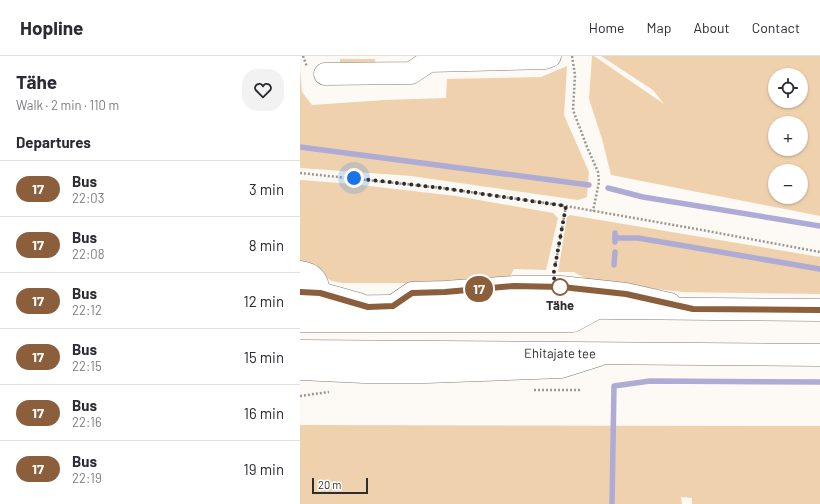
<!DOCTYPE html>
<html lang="en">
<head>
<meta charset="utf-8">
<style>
	:root { --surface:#fff; --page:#f2f2f3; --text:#2b2b33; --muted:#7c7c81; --line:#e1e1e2 }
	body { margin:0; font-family:Barlow,sans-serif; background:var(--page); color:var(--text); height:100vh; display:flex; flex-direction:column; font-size:15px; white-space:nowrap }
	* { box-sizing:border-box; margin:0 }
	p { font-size:13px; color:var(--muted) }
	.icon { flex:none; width:22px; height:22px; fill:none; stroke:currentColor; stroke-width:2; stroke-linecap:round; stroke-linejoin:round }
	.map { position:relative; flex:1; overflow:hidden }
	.drawer { display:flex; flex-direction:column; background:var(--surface); width:300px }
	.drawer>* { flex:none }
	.badge { padding:0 8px; border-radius:13px; font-size:14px; line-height:26px }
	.tools { position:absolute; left:468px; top:12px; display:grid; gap:8px }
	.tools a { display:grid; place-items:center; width:40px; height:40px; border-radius:50%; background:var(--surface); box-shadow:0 1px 3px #0004; font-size:20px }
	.scale { position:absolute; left:12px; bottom:10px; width:56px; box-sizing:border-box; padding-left:4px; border:2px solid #2f2e2c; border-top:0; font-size:11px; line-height:14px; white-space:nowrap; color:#2f2e2c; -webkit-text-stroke:3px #fff; paint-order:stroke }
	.you { position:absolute; width:20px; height:20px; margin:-10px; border:3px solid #fff; border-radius:50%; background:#1a73e8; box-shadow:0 0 0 6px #1a73e833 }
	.map>.badge { position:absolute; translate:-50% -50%; box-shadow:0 0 0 2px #fff }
	h2 { padding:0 16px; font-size:15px; line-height:36px }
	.round { display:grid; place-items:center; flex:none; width:42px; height:42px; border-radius:16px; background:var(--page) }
	.summary { display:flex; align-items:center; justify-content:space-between; height:68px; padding:0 16px }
	h1 { font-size:19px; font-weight:700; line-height:30px }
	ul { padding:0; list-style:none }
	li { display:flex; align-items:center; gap:12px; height:56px; padding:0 16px; border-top:1px solid var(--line) }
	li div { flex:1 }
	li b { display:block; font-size:15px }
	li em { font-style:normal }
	li .badge { min-width:44px; font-weight:700; text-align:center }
	header { display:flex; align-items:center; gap:24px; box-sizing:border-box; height:56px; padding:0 20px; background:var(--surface); border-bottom:1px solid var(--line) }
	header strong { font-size:19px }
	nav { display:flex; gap:22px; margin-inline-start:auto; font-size:14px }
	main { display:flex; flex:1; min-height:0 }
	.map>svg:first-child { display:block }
	.green { fill:#efd2ad; fill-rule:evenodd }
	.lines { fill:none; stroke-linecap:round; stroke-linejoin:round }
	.stream { stroke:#aeabd5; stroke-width:5.5 }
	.minor-casing { stroke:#817d79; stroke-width:23 }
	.highway-casing { stroke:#817d79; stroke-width:23 }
	.path { stroke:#9a9794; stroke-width:2.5; stroke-dasharray:2 2; stroke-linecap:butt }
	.minor { stroke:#fff; stroke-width:22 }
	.highway { stroke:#fff; stroke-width:22 }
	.line-casing { stroke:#fff; stroke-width:9 }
	.line { stroke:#8b5e3c; stroke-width:6 }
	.walk { stroke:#2f2e2c; stroke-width:4; stroke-dasharray:0 7.2 }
	.stop-dot { fill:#fff; stroke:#8b5e3c; stroke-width:2 }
	.labels { text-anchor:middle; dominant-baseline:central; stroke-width:3.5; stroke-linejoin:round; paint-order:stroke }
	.stop-label { font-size:13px; font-weight:bold; fill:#2f2e2c; stroke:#fff }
	.street-label { font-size:13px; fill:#2f2e2c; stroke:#fff }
</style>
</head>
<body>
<header>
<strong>Hopline</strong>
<nav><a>Home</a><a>Map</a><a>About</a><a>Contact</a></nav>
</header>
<main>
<section class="drawer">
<div class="summary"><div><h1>Tähe</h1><p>Walk · 2 min · 110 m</p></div><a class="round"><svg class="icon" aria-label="heart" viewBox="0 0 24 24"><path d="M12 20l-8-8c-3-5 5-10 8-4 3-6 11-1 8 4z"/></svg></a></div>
<h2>Departures</h2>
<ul>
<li><span class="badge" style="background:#8b5e3c;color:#fff">17</span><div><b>Bus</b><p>22:03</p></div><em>3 min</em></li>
<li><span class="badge" style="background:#8b5e3c;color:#fff">17</span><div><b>Bus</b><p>22:08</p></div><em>8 min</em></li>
<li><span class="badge" style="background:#8b5e3c;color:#fff">17</span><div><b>Bus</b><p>22:12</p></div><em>12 min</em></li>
<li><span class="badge" style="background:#8b5e3c;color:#fff">17</span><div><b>Bus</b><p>22:15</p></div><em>15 min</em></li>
<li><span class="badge" style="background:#8b5e3c;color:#fff">17</span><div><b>Bus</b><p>22:16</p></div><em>16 min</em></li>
<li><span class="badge" style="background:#8b5e3c;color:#fff">17</span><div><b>Bus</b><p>22:19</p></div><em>19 min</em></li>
</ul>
</section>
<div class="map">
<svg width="520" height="448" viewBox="0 0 520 448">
	<rect width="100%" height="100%" fill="#fdf9f4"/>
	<g class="green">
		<path d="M292 0H294L364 48 353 34 301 0H520V160L311 119 302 83 289 43ZM475 19H501V45H475ZM475 67H501V93H475ZM475 115H501V141H475Z"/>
		<polygon points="40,3 75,3 76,13 40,13"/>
		<polygon points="267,10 264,59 289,116 287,141 278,144 111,120 0,112 0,12 2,36 12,49 84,44 146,42 147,23 241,21"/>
		<polygon points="0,124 52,128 156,140 253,157 258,162 246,214 214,213 210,221 119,227 42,227 32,225 6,210 0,209"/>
		<polygon points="270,159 520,201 520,238 383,236 292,226 274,216 258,216 267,161"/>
		<polygon points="0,369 520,370 520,448 392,448 392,442 381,441 382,448 0,448"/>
	</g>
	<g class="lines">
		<g class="stream">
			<polyline points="0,91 289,129"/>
			<polyline points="308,132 343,141 520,170"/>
			<polyline points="315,182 338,182 520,213"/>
			<polyline points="315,186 315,177"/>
			<polyline points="314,209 315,196"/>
			<polyline points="312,448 314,330 350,325 520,326"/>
		</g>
		<g class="minor-casing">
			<g id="minor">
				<polyline points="25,18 111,17 129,5 244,2 250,0"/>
				<path d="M0 216C14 218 17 224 20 237"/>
				<polyline points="0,236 20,237 59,248"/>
				<polyline points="93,250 112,237 145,236 214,231 261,231 326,238 370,248"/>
				<polyline points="0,265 273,265 297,252"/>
				<polyline points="0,313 64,316 126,316 261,311 299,299"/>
			</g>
		</g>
		<g class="highway-casing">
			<g id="highway">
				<polyline points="0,251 93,250 520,254"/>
				<path id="s1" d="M0 295 520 299"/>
			</g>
		</g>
		<g class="path">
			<polyline points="3,0 7,11"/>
			<polyline points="272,0 275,19 273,54 287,91 298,116 299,126 293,155"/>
			<polyline points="0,117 142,132 266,150 402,174 520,196"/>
			<polyline points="255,211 266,150"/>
			<polyline points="234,334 280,334"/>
			<polyline points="0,340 29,336"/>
		</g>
		<use href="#minor" class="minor"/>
		<use href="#highway" class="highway"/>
	</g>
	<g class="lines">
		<g class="line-casing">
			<polyline id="line" points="0,236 20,237 68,251 93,250 112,237 145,236 214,230 262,231 326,238 393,253 520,254"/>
		</g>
		<use href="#line" class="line"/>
		<polyline class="walk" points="54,122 142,132 266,150 253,221 260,231"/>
	</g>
	<circle class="stop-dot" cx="260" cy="231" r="8"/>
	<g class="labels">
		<g class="stop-label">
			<text x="260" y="249">Tähe</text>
		</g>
		<g class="street-label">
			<text stroke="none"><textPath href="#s1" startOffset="260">Ehitajate tee</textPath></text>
		</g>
	</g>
</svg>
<div class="tools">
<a><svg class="icon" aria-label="locate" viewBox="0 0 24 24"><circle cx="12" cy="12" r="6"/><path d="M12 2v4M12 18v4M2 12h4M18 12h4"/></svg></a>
<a>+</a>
<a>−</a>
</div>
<div class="scale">20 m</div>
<div class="you" style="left:54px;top:122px"></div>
<b class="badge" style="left:179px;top:233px;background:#8b5e3c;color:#fff">17</b>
</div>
</main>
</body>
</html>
